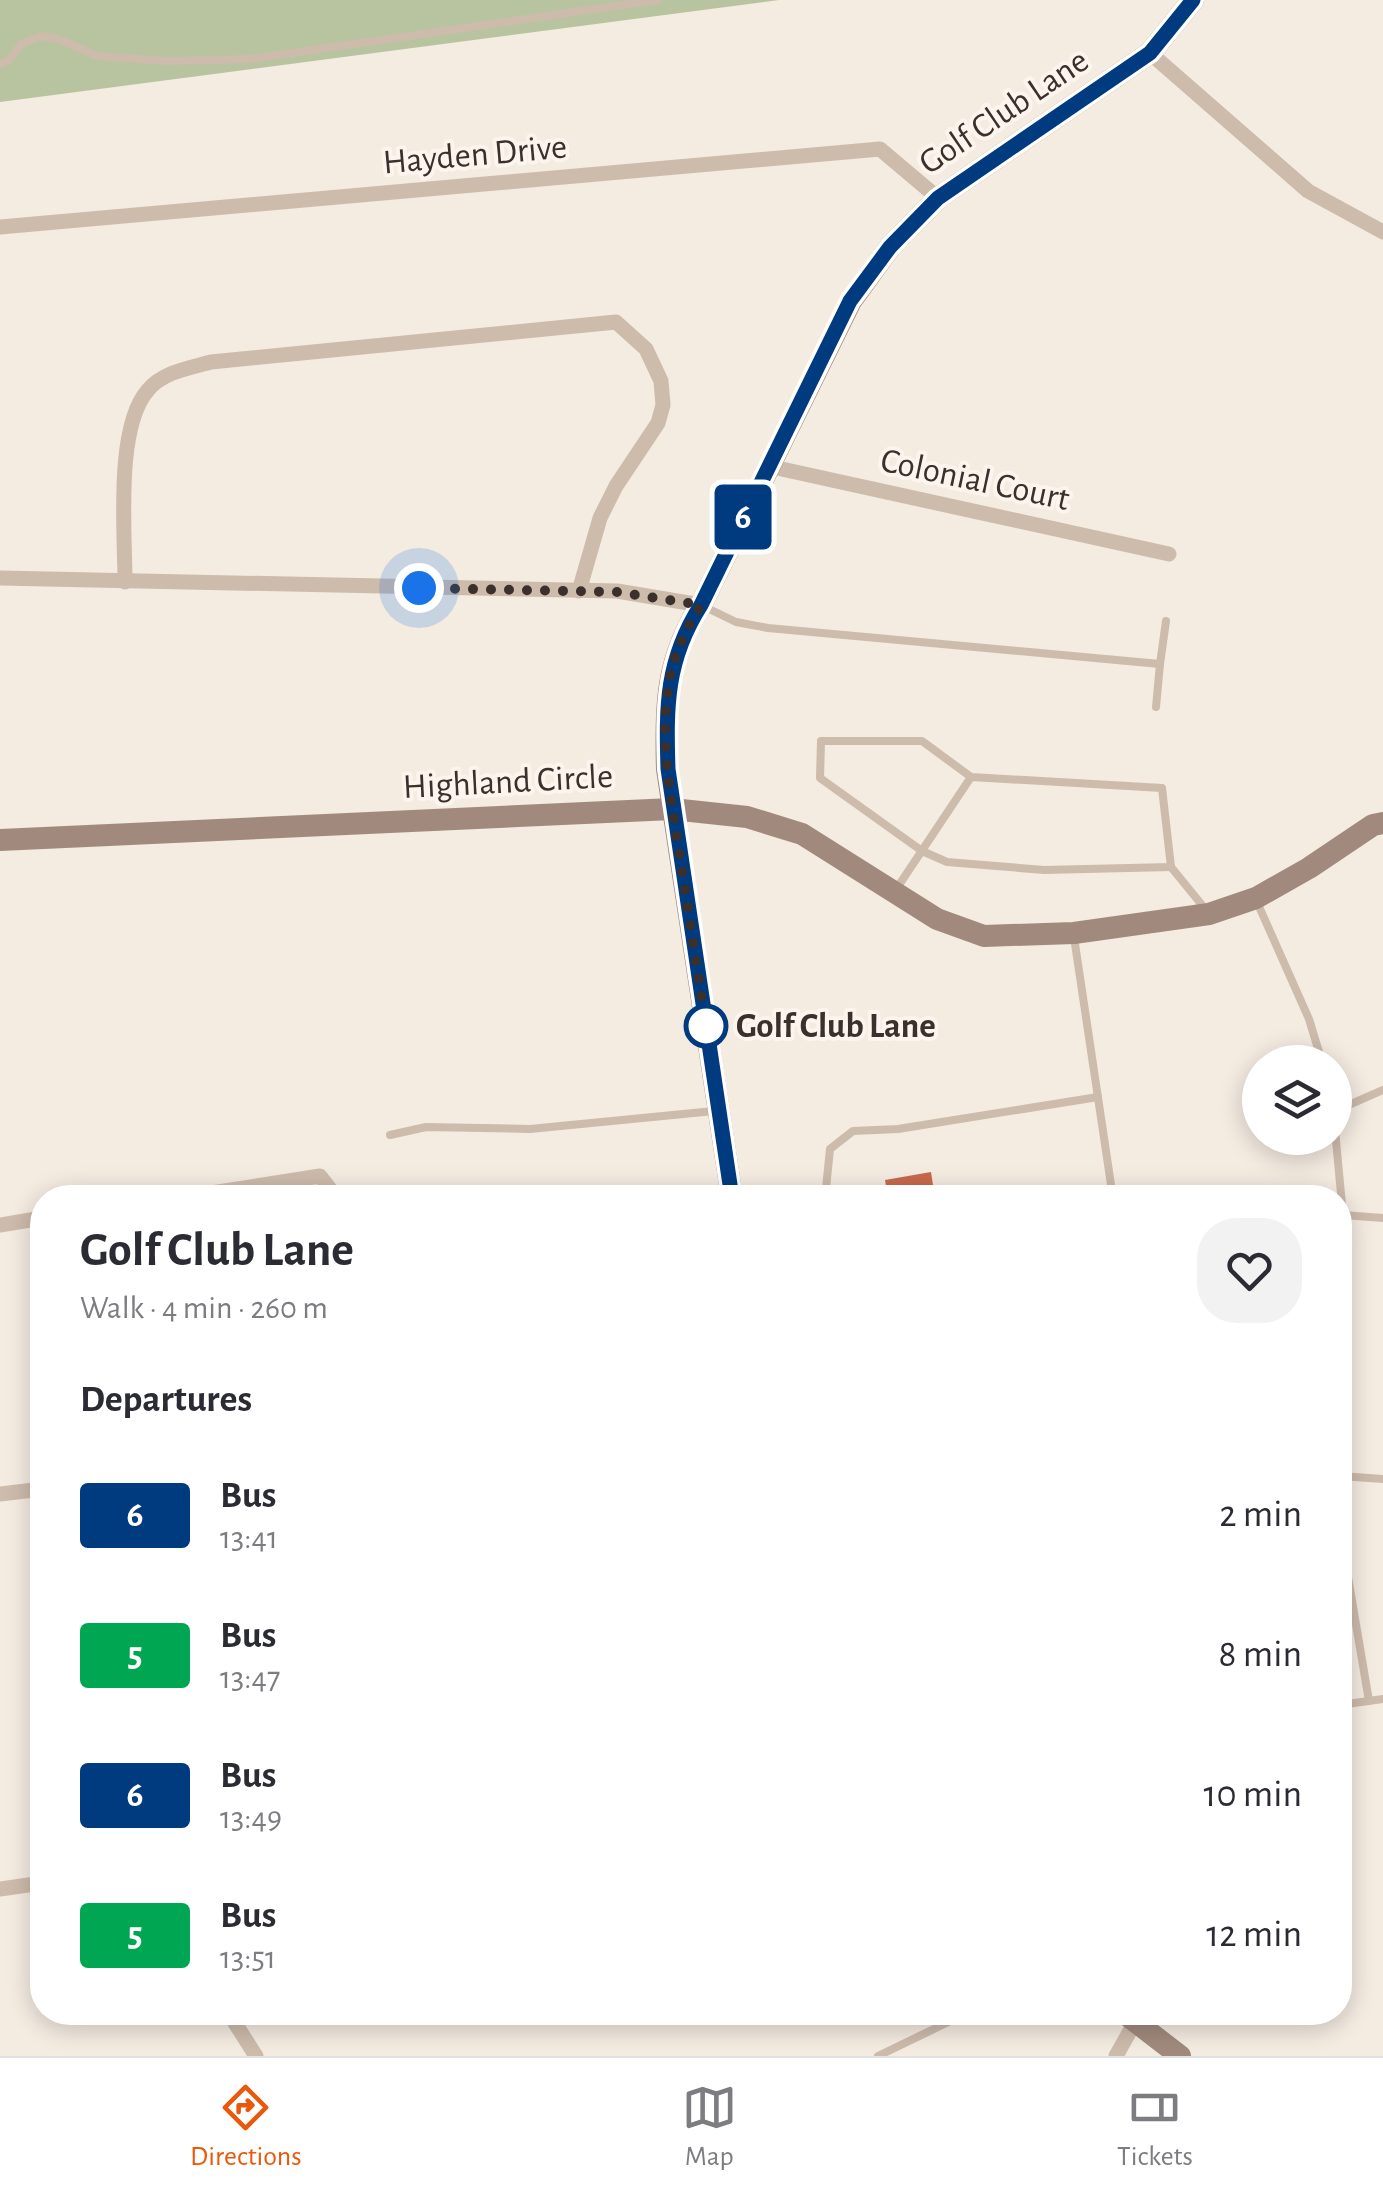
<!DOCTYPE html>
<html lang="en">
<head>
<meta charset="utf-8">
<style>
	:root { --surface:#fff; --page:#f2f2f3; --text:#2b2b33; --muted:#7c7c81; --line:#e1e1e2; --accent:#ea580c }
	body { margin:0; font-family:"Alegreya Sans",sans-serif; background:var(--page); color:var(--text); height:100vh; display:flex; flex-direction:column; font-size:38px; white-space:nowrap }
	* { box-sizing:border-box; margin:0 }
	p { font-size:32px; color:var(--muted) }
	.icon { flex:none; width:55px; height:55px; fill:none; stroke:currentColor; stroke-width:2; stroke-linecap:round; stroke-linejoin:round }
	.map { position:relative; flex:1; overflow:hidden }
	.details { position:absolute; left:30px; top:1185px; width:1322px; height:840px; display:flex; flex-direction:column; background:var(--surface); border-radius:40px; box-shadow:0 5px 25px #0003 }
	.details>* { flex:none }
	.badge { padding:0 20px; border-radius:8px; font-size:35px; line-height:65px }
	.controls { position:absolute; left:1242px; top:1045px; display:grid; gap:20px }
	.controls a { display:grid; place-items:center; width:110px; height:110px; border-radius:50%; background:var(--surface); box-shadow:0 5px 25px #0003; font-size:50px }
	.you { position:absolute; width:50px; height:50px; margin:-25px; border:8px solid #fff; border-radius:50%; background:#1a73e8; box-shadow:0 0 0 15px #1a73e833 }
	.map>.badge { position:absolute; translate:-50% -50%; box-shadow:0 0 0 5px #fff }
	h2 { padding:0 50px; font-size:38px; line-height:90px }
	.round { display:grid; place-items:center; flex:none; width:105px; height:105px; border-radius:40px; background:var(--page) }
	.headline { display:flex; align-items:center; justify-content:space-between; height:170px; padding:0 50px }
	h1 { font-size:48px; font-weight:700; line-height:75px }
	ul { padding:0; list-style:none }
	li { display:flex; align-items:center; gap:30px; height:140px; padding:0 50px }
	li div { flex:1 }
	li b { display:block; font-size:38px }
	li em { font-style:normal }
	li .badge { min-width:110px; font-weight:700; text-align:center }
	.dock { display:flex; justify-content:space-around; align-items:center; height:140px; border-top:2px solid var(--line); background:var(--surface); font-size:28px; color:var(--muted) }
	.dock a { display:grid; justify-items:center; gap:5px }
	.dock .selected { color:var(--accent) }
	.map>svg:first-child { display:block }
	.green { fill:#b8c4a0 }
	.building { fill:#c8694b }
	.lines { fill:none; stroke-linecap:round; stroke-linejoin:round }
	.lane { stroke:#cdbbac; stroke-width:8 }
	.street { stroke:#cdbbac; stroke-width:15 }
	.secondary { stroke:#a18a7d; stroke-width:22 }
	.line-casing { stroke:#fff; stroke-width:22 }
	.line { stroke:#003b80; stroke-width:15 }
	.walk { stroke:#3b302b; stroke-width:10; stroke-dasharray:0 18 }
	.stop-dot { fill:#fff; stroke:#003b80; stroke-width:5 }
	.labels { text-anchor:middle; dominant-baseline:central; stroke-width:8; stroke-linejoin:round; paint-order:stroke }
	.street-label { font-size:35px; fill:#3b302b; stroke:#fbf5ee }
	.stop-label { font-size:35px; font-weight:bold; fill:#3b302b; stroke:#fbf5ee; text-anchor:start }
</style>
</head>
<body>
<div class="map">
<svg width="1383" height="2056" viewBox="0 0 1383 2056">
	<rect width="100%" height="100%" fill="#f4ebe1"/>
	<polygon class="green" points="0,0 779,0 0,102"/>
	<polygon class="building" points="931,1172 935,1198 888,1198 885,1180"/>
	<g class="lines">
		<g class="lane">
			<polyline points="0,64 9,60 21,44 41,36 60,40 98,56 166,61 251,59 657,0"/>
			<polyline points="705,607 736,622 768,628 1160,664 1156,707"/>
			<polyline points="1160,664 1166,621"/>
			<polyline points="1171,867 1206,910"/>
			<polyline points="897,888 971,777 922,741 821,741 820,778 922,851 947,862 1044,870 1171,867 1162,788 971,777"/>
			<polyline points="1257,902 1309,1019 1322,1062"/>
			<polyline points="1074,937 1113,1198"/>
			<polyline points="1335,1111 1383,1090"/>
			<polyline points="1335,1130 1343,1215 1340,1302"/>
			<polyline points="390,1135 426,1127 530,1129 714,1111"/>
			<polyline points="825,1198 830,1149 853,1131 898,1129 1098,1097"/>
			<polyline points="1343,1215 1383,1218"/>
			<polyline points="1340,1476 1383,1479"/>
			<polyline points="1340,1530 1369,1701"/>
			<polyline points="1340,1705 1383,1699"/>
			<polyline points="878,2056 969,2012"/>
		</g>
		<g class="street">
			<polyline points="1150,53 1308,191 1383,232"/>
			<polyline points="0,227 880,149 938,198"/>
			<polyline points="768,466 1169,554"/>
			<polyline points="0,578 617,591 701,605"/>
			<path d="M125 582C125 533 115 427 148 390 163 372 189 368 211 362L616 322 646 349 661 381 663 405 658 423 616 486 600 518 579 591"/>
			<polyline points="179,1198 320,1176 337,1198"/>
			<polyline points="0,1225 42,1218"/>
			<polyline points="0,1494 42,1489"/>
			<polyline points="0,1889 42,1883"/>
			<polyline points="228,2012 256,2056"/>
			<polyline points="1116,2056 1135,2022"/>
		</g>
		<g class="secondary">
			<polyline points="0,840 672,809 747,817 802,834 937,919 984,936 1074,933 1209,914 1256,898 1309,868 1373,825 1383,823"/>
			<path d="M732 1198 667 769C665 706 666 659 701 605L851 301 890 247 938 198 1150 53 1193 0"/>
			<polyline points="1123,2012 1180,2056"/>
		</g>
	</g>
	<g class="lines">
		<g class="line-casing">
			<path id="line" d="M732 1198 668 769C666 706 666 660 701 605L850 301 890 247 938 198 1150 53 1193 0"/>
		</g>
		<use href="#line" class="line"/>
		<path class="walk" d="M419 588 617 592 701 605C683 633 670 663 667 698 661 751 672 806 680 858 689 914 697 970 706 1026"/>
	</g>
	<circle class="stop-dot" cx="706" cy="1026" r="20"/>
	<g class="labels">
		<g class="street-label">
			<text transform="translate(1004 112) rotate(-34)">Golf Club Lane</text>
			<text transform="translate(475 155) rotate(-5)">Hayden Drive</text>
			<text transform="translate(975 480) rotate(12)">Colonial Court</text>
			<text transform="translate(508 782) rotate(-3)">Highland Circle</text>
		</g>
		<g class="stop-label">
			<text x="736" y="1026">Golf Club Lane</text>
		</g>
	</g>
</svg>
<div class="controls">
<a><svg class="icon" aria-label="layers" viewBox="0 0 24 24"><path d="M12 4l9 5-9 5-9-5zM3 14l9 5 9-5"/></svg></a>
</div>
<div class="you" style="left:419px;top:588px"></div>
<b class="badge" style="left:743px;top:517px;background:#003b80;color:#fff">6</b>
<section class="details">
<div class="headline"><div><h1>Golf Club Lane</h1><p>Walk · 4 min · 260 m</p></div><a class="round"><svg class="icon" aria-label="heart" viewBox="0 0 24 24"><path d="M12 20l-8-8c-3-5 5-10 8-4 3-6 11-1 8 4z"/></svg></a></div>
<h2>Departures</h2>
<ul>
<li><span class="badge" style="background:#003b80;color:#fff">6</span><div><b>Bus</b><p>13:41</p></div><em>2 min</em></li>
<li><span class="badge" style="background:#00a651;color:#fff">5</span><div><b>Bus</b><p>13:47</p></div><em>8 min</em></li>
<li><span class="badge" style="background:#003b80;color:#fff">6</span><div><b>Bus</b><p>13:49</p></div><em>10 min</em></li>
<li><span class="badge" style="background:#00a651;color:#fff">5</span><div><b>Bus</b><p>13:51</p></div><em>12 min</em></li>
</ul>
</section>
</div>
<nav class="dock">
<a class="selected"><svg class="icon" aria-label="directions" viewBox="0 0 24 24"><path d="M12 3l9 9-9 9-9-9zM9 14v-3h6M13 9l2 2-2 2"/></svg>Directions</a>
<a><svg class="icon" aria-label="map" viewBox="0 0 24 24"><path d="M3 6l6-2 6 2 6-2v14l-6 2-6-2-6 2zM9 4v14M15 6v14"/></svg>Map</a>
<a><svg class="icon" aria-label="tickets" viewBox="0 0 24 24"><path d="M3 7h18v10H3zM15 7v10"/></svg>Tickets</a>
</nav>
</body>
</html>
